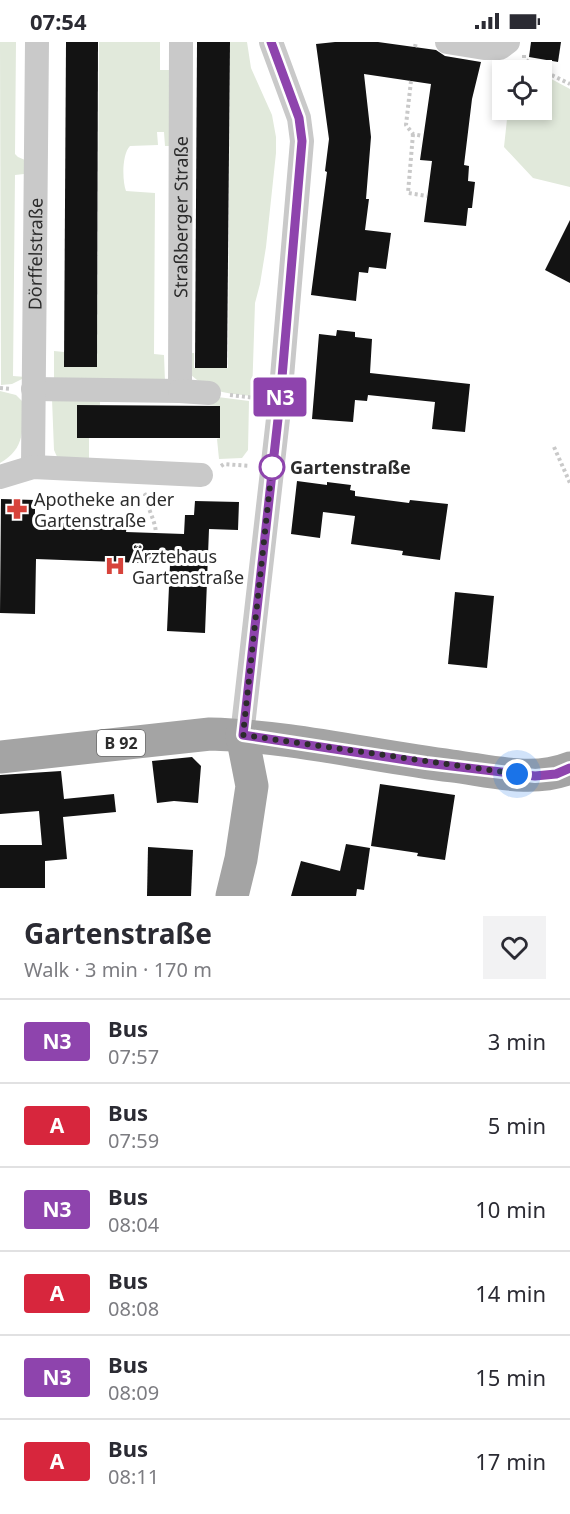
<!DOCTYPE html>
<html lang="en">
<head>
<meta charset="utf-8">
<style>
	:root { --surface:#fff; --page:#f2f2f3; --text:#2b2b33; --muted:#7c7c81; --line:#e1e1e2 }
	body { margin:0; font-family:"Noto Sans",sans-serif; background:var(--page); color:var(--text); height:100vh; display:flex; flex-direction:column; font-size:22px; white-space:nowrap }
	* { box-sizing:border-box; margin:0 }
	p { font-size:20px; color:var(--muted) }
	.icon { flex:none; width:33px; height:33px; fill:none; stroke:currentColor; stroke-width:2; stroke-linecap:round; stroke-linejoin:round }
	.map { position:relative; height:854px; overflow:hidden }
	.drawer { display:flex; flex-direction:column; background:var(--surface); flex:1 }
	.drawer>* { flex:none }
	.badge { padding:0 12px; border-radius:4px; font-size:21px; line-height:39px }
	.controls { position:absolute; left:492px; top:18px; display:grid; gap:12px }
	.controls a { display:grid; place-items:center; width:60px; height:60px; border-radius:0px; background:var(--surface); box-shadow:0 3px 9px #0003; font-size:30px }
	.you { position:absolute; width:30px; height:30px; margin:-15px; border:4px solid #fff; border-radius:50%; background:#1a73e8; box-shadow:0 0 0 9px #1a73e833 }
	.map>.badge { position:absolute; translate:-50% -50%; box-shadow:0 0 0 3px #fff }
	.round { display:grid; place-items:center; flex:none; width:63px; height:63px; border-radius:0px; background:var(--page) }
	.overview { display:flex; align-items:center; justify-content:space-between; height:102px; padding:0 24px }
	h1 { font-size:28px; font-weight:700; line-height:45px }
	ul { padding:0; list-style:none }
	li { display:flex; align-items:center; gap:18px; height:84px; padding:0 24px; border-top:2px solid var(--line) }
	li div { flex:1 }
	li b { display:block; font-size:22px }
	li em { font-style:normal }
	li .badge { min-width:66px; font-weight:700; text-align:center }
	.status { display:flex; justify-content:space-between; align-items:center; height:42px; padding:0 30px; background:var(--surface); direction:ltr }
	.status svg { height:16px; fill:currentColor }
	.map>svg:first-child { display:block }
	.green { fill:#e1e9db }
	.building { fill:#131313 }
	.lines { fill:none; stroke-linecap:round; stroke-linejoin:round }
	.path { stroke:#c9c9c9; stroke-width:4; stroke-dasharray:3 3; stroke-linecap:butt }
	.minor { stroke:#c9c9c9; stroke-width:24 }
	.primary { stroke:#a4a4a4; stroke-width:33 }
	.line-casing { stroke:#fff; stroke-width:14 }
	.line { stroke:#8e44ad; stroke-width:9 }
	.walk { stroke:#2c2c2c; stroke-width:6; stroke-dasharray:0 10.8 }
	.stop-dot { fill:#fff; stroke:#8e44ad; stroke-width:3 }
	.labels { text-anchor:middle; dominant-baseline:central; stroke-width:6; stroke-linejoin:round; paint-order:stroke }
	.shield { fill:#fff; stroke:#6b6b6b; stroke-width:1.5 }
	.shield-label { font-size:16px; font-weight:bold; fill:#2c2c2c }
	.street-label { font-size:18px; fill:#2c2c2c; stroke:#fff }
	.stop-label { font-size:18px; font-weight:bold; fill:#2c2c2c; stroke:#fff; text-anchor:start }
	.poi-label { font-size:18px; fill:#2c2c2c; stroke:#fff; text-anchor:start }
</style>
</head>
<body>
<div class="status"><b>07:54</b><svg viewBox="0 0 49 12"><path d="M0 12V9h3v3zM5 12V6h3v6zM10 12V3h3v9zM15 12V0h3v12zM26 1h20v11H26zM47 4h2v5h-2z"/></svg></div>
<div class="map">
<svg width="570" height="854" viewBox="0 0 570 854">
	<rect width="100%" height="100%" fill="#fff"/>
	<g class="green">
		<polygon points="0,0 16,0 15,112 18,115 25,118 24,132 15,133 13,334 26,335 12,342 1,343"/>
		<path d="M99 0H160V28H178L176 104H165L164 90H157L158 103 130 104C122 112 122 138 126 149L155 151 154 312 164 313 165 340 54 338V309L64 310V325H97Z"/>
		<path d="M230 0H247L251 26 272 73 276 95V111L266 205 260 242 255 261 252 354C226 351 210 351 190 332L189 311H194V326H228Z"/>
		<polygon points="542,32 570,47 570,145 533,136 504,105 508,68 542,68"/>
		<path d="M0 349 16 353 24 361C22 388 26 406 0 421Z"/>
		<polygon points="100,354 100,363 77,363 77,396 89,396 89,424 58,417 54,408 52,357"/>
		<polygon points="210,354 249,359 248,408 242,416 219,417 217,397 220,396 220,364 209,363"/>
	</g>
	<g class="building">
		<polygon points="66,0 98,0 97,325 64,325"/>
		<polygon points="197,0 230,0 227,326 195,326"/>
		<polygon points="335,0 378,0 436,8 445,14 481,20 472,57 464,123 469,124 468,139 475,140 472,166 468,166 466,184 424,180 432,119 420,118 431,42 364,32 371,95 366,157 369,157 365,188 391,191 386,227 369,225 368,231 359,230 356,259 311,253 327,130 325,129 329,97 316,2"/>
		<polygon points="531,0 561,0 558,20 529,15"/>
		<polygon points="570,178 570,241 545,228"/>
		<polygon points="337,288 355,290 355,295 372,297 370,331 470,342 465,390 432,387 435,360 368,353 367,359 355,358 353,380 312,377 319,292 336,294"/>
		<polygon points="77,363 220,364 220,396 77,396"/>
		<polygon points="297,439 327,443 327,440 351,443 350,448 355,449 355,454 409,461 410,458 448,462 440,518 402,513 403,509 351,502 355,474 323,470 320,496 291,492"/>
		<polygon points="1,457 35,458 35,480 127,483 126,490 184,492 185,473 194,473 195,459 239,460 238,488 209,487 205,591 167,589 170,522 36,517 35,572 0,571"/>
		<polygon points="455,550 494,554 487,626 448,622"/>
		<polygon points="192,715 201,724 198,761 174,759 157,761 152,719"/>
		<polygon points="61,729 64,757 114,752 116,770 63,775 67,817 45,819 45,846 0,846 0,803 42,803 39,769 0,772 0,733"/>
		<polygon points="380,742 455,753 445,818 417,814 418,811 371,804"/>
		<polygon points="346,802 370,806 364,848 357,847 356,854 291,854 301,819 340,829"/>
		<polygon points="148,805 193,808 191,854 147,854"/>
	</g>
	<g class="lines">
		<g class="path">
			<polyline points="415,5 416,0"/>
			<polyline points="524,13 524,16 533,24 570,42"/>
			<polyline points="411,39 406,83 413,92 423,94"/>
			<polyline points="413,92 408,151 427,154"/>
			<polyline points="0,346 11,347"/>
			<polyline points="230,353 256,356"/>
			<polyline points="554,405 570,441"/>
			<polyline points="221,424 224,422 250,424"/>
			<path d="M147 452 145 453C147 466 155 477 156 491"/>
		</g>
		<g class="minor">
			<polyline points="447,0 484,6 500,6 508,0"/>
			<path id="s1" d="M33 347 180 349 181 0"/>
			<polyline points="180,349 209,351"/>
			<path id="s2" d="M33 425 37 0"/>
			<polyline points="0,435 33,425 201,433"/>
			<polyline points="242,693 280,359 302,99 299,76 271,0"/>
		</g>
		<g class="primary">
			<path d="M0 715 210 692C291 694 372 714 452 724 491 729 533 741 570 726"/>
			<polyline points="232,854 241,817 252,744 242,693"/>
		</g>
	</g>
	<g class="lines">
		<g class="line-casing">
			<polyline id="line" points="271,0 299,76 302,99 280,359 243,693 426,721 535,734 556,732 570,726"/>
		</g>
		<use href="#line" class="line"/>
		<polyline class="walk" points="272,425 243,693 517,732"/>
	</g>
	<defs>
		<g id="pharmacy-bare" transform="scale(1.62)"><path d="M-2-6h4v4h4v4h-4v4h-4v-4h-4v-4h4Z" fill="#d7433b" stroke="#fff" stroke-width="2.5" paint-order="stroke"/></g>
		<g id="hospital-bare" transform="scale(1.62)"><path d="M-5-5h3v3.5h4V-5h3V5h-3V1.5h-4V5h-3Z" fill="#d7433b" stroke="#fff" stroke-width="2.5" paint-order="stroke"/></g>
	</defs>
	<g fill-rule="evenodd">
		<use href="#pharmacy-bare" x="17" y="467"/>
		<use href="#hospital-bare" x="115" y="524"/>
	</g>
	<circle class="stop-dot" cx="272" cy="425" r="12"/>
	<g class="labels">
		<rect class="shield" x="97" y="688" width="48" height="26" rx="4.5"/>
		<g class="shield-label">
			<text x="121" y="701">B 92</text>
		</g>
		<g class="street-label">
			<text stroke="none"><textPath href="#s1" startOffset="321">Straßberger Straße</textPath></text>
			<text stroke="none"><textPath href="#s2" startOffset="213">Dörffelstraße</textPath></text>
		</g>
		<g class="stop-label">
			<text x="290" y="425">Gartenstraße</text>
		</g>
		<g class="poi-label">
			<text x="34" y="457">Apotheke an der<tspan x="34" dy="21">Gartenstraße</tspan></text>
			<text x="132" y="514">Ärztehaus<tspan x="132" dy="21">Gartenstraße</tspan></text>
		</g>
	</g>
</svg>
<div class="controls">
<a><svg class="icon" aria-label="locate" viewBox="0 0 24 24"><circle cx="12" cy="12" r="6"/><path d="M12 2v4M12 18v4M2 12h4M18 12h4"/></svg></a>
</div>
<div class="you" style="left:517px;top:732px"></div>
<b class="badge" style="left:280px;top:355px;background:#8e44ad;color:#fff">N3</b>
</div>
<section class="drawer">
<div class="overview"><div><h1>Gartenstraße</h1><p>Walk · 3 min · 170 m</p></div><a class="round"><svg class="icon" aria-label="heart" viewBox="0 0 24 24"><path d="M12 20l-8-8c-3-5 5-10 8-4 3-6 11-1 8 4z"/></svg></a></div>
<ul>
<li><span class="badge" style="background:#8e44ad;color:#fff">N3</span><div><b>Bus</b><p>07:57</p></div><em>3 min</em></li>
<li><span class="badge" style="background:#d7263d;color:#fff">A</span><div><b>Bus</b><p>07:59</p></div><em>5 min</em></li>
<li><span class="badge" style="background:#8e44ad;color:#fff">N3</span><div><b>Bus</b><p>08:04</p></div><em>10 min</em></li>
<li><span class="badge" style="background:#d7263d;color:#fff">A</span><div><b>Bus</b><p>08:08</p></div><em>14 min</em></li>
<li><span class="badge" style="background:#8e44ad;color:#fff">N3</span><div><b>Bus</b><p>08:09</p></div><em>15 min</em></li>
<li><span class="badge" style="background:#d7263d;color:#fff">A</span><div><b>Bus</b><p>08:11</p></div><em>17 min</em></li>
</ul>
</section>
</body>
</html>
